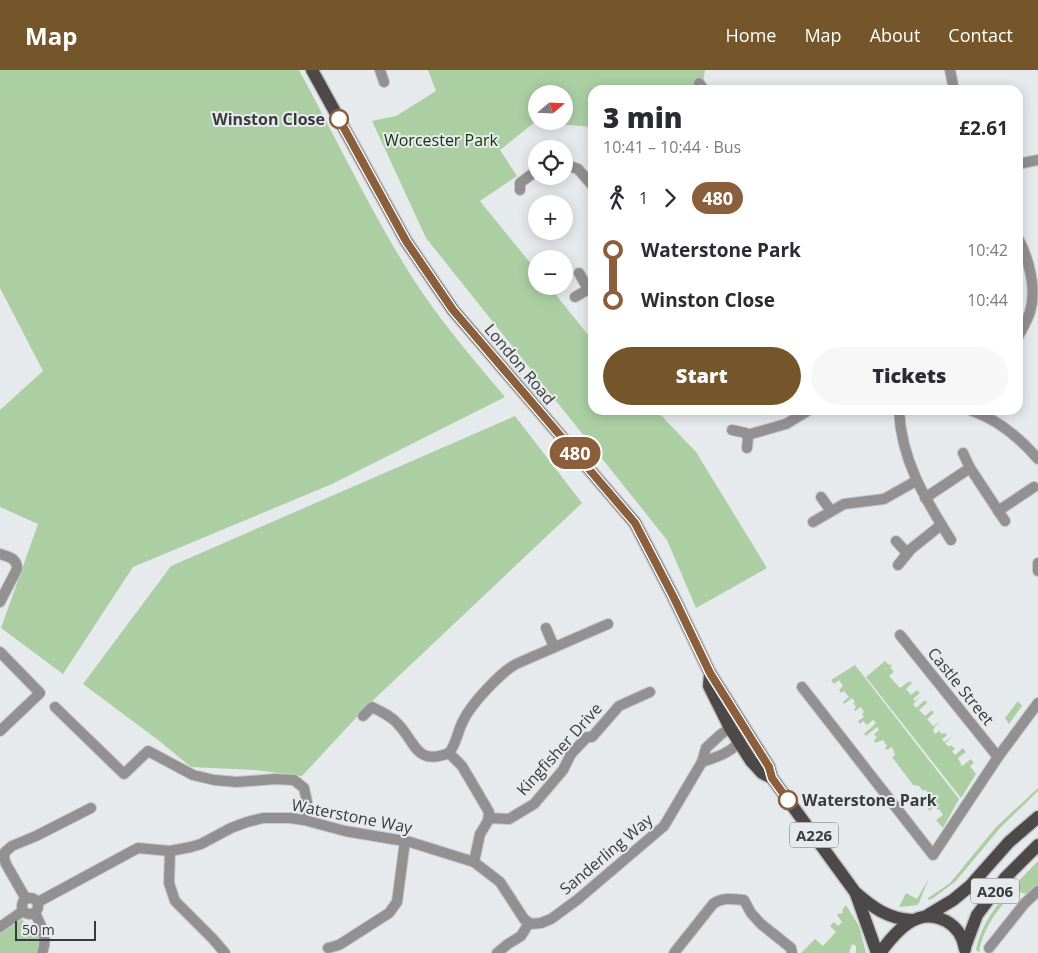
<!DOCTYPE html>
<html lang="en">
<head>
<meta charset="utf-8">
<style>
	:root { --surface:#fff; --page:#f7f7f7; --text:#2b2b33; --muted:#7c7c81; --accent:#74562a }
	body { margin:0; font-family:"Open Sans",sans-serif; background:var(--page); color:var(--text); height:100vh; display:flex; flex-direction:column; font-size:19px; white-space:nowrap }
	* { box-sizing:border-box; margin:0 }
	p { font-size:16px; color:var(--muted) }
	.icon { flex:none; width:28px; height:28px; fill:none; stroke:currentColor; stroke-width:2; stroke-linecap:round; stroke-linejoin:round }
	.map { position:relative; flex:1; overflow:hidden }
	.side { position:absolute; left:588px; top:15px; width:435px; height:330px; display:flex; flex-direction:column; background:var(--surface); border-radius:15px; box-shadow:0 2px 12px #0003 }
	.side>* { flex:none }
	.badge { padding:0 10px; border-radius:16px; font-size:18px; line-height:32px }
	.needle { width:32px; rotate:71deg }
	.controls { position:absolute; left:528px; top:15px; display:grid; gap:10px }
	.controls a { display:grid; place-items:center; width:45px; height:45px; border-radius:50%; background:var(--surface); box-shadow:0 2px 12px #0003; font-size:25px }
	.scale { position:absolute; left:15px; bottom:12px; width:81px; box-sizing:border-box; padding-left:5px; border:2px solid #393a3b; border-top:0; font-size:14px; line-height:18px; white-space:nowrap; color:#393a3b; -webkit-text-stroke:4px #e7eaed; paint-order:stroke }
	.map>.badge { position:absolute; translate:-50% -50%; box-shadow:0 0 0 2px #fff }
	.legs { display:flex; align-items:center; gap:8px; height:55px; padding:0 15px; font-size:16px }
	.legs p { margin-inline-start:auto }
	.headline { display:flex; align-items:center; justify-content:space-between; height:85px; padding:0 15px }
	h1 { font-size:28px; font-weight:800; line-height:38px }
	.primary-button { display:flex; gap:10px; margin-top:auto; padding:10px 15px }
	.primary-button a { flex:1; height:58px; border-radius:30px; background:var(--accent); color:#fff; font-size:20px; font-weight:800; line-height:58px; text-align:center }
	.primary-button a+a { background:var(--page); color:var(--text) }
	ul { padding:0 15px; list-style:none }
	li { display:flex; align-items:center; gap:18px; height:50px; font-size:19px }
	li i { display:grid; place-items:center; width:8px; height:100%; margin:0 6px; background:currentColor }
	li i::after { content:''; width:12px; height:12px; margin:-6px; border:4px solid; border-radius:50%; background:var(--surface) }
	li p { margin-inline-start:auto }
	li:first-child i { background:linear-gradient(#0000 50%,currentColor 0) }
	li:last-child i { background:linear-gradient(currentColor 50%,#0000 0) }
	header { display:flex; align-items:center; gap:30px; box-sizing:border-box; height:70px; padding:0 25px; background:var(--accent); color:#fff }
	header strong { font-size:24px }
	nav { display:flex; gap:28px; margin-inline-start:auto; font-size:18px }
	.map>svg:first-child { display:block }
	.green { fill:#abcfa3; fill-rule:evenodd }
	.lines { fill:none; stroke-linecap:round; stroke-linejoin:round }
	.street-casing { stroke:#c4c7c9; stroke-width:12 }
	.primary-casing { stroke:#c4c7c9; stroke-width:15 }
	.street { stroke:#929090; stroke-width:10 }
	.primary { stroke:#4c4948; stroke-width:12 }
	.line-1-casing { stroke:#fff; stroke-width:11 }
	.line-1 { stroke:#8b5e3c; stroke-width:8 }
	.stop-1-dot { fill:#fff; stroke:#8b5e3c; stroke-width:2.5 }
	.labels { text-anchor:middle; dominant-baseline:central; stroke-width:4; stroke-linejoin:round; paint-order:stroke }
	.shield { fill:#e7eaed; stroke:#6d6f70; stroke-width:1 }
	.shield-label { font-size:15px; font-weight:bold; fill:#393a3b }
	.stop-label { font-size:16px; font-weight:bold; fill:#393a3b; stroke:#e7eaed; text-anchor:end }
	.park-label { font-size:16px; fill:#0f3605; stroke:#e7eaed }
	.street-label { font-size:16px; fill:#393a3b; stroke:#e7eaed }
</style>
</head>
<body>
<header>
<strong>Map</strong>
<nav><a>Home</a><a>Map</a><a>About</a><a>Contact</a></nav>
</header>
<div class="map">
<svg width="1038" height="883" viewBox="0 0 1038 883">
	<rect width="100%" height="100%" fill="#e7eaed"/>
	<g class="green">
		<path d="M0 0H299C336 68 369 138 410 204 438 248 471 287 505 327L332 414 133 497 63 604 1 558 38 454 0 437V340L43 301 0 218Z"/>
		<path d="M428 0H705L703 14 684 20H592V57L535 52 500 80 517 106 480 131 536 200V216H549L592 270V340H656L696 382 767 498 696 538 667 470 426 168 372 51 396 46 436 21ZM536 24H564V51H536Z"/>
		<polygon points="515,346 582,433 367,636 302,706 255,700 191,697 158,670 83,614 171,496"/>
		<polygon points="885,591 889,595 890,594 892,596 890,597 894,602 889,606 900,618 910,611 912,613 906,619 911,625 917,620 920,623 913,629 915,631 922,626 913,634 916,638 925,630 927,633 919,640 925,646 932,640 934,643 927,649 933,656 941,651 934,657 935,658 933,660 935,664 939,661 942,664 945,663 947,665 942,669 944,672 954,666 945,673 949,677 951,675 955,679 952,681 955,685 963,678 966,682 958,688 962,696 971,689 974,693 970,696 976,704 961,728 866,607"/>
		<polygon points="855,595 959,729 943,758 936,750 943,745 939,739 938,740 935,736 929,741 928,739 931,736 929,733 933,729 929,725 924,728 923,727 928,723 926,720 923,721 919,716 913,715 892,687 895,685 892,677 887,680 885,678 887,676 883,670 875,673 874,670 877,668 874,664 879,660 877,657 866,666 864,664 876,653 873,650 867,655 863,651 860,654 858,651 864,647 862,644 864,642 861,637 855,641 854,640 856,637 853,633 855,632 852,628 844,634 843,632 849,627 844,621 841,623 839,620 843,616 839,610 834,614 831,610"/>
		<polygon points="1018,631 1022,636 1009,654 1005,648"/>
		<polygon points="1038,718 1038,721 1000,758 956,811 932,829 928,830 928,828 950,813 996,757"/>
		<path d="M1038 791V815L1027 824 1022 823 1016 820C998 839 984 856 979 882L976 880C983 843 1013 817 1038 791Z"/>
		<polygon points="929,808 918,835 899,837 906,823 917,829"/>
		<polygon points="846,835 859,856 866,883 856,883 856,876 852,874 849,883 801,883 815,869 823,876 836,862 830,856 834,852 838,856 842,852 837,845 839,843 841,844 843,842 842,840"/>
		<polygon points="23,849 24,859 32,862 38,859 41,867 38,883 0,883 0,862"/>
	</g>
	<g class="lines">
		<g class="street-casing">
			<g id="street">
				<polyline points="380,0 384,12"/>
				<polyline points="950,0 954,20"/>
				<polyline points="699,13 704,20"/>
				<polyline points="564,94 578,99 592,115"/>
				<polyline points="1018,94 1038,90"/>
				<polyline points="520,120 520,113 536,101"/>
				<path d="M1018 168C1029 189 1037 219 1030 242 1027 251 1022 259 1018 267"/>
				<polyline points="579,203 588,219"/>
				<polyline points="575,227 592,217"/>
				<path d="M899 340C901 390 925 429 951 470"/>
				<path d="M970 340C997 349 1020 368 1038 389"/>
				<polyline points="732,360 746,363 748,368 747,378"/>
				<polyline points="747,365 786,354 809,340"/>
				<polyline points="963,383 970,398 1005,451"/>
				<polyline points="821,427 831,441"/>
				<polyline points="925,428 970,398"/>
				<polyline points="998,441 1034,417"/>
				<polyline points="813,452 844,434 884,429 916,411"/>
				<polyline points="896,471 907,483"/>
				<path d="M0 484C9 487 17 488 17 499L0 532"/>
				<polyline points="1038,493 1038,501"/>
				<polyline points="898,495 911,479 941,455"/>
				<polyline points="546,558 554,577"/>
				<polyline points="900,565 998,687"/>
				<polyline points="0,582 40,623 0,661"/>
				<polyline points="802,617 933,785 998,687 1038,633"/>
				<polyline points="55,637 124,704 148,681 193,705 214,710 237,712 275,709 294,710 304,718 307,732 304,750"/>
				<path d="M363 646 372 637C382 642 391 646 398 654 416 673 416 696 449 683L462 696 489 742 488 751 480 764 474 792"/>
				<path d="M449 683C456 675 458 660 463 651 471 634 500 603 516 594L608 554"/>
				<path d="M702 692C717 687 736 681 742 667"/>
				<polyline points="489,748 509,749 534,734 563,700 571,684 587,667 592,667 619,636 650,622"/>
				<polyline points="170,781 169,813 175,831 213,869 225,883"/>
				<circle cx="30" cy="836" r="8"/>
				<polyline points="26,829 6,794 4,788 5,782 12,776 36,766 91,738"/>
				<polyline points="38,832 138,778 170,781 191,777 201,774 231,758 247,752 263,748 290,748 304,750 345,761 410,772 474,792 500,812 524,849 531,854 541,853 551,849 577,830 664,756 702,692 706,678 720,665 730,658 736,659"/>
				<path d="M35 843C42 857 48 868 42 883"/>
				<polyline points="0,857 23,841"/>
				<polyline points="328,878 339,875 389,843 397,832 405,771"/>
				<polyline points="989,878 1025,833 1038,821"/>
				<polyline points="497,883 508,874 521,866 529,853"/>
				<path d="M674 883 713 834C722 827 734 829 744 830L751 843 761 854 791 878 792 883"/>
			</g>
		</g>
		<g class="primary-casing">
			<g id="primary">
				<path d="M312 0 406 171 453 240 635 453 674 528 710 603 769 697 772 708 855 822C872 837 888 849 912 850"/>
				<polyline points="710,603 709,616 730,658 751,691 762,703 772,708"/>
				<polyline points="856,824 877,883"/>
				<polyline points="928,845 953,830 970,816 1009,772 1038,747"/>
				<polyline points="965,877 977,845 1005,808 1038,775"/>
				<path d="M880 883C896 861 917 836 946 851 957 857 963 867 965 879"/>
			</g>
		</g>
		<use href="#street" class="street"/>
		<use href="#primary" class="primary"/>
	</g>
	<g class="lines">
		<g class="line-1-casing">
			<polyline id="line-1" points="339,49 406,171 453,240 635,453 674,528 710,603 769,697 772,708 788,730"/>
		</g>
		<use href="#line-1" class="line-1"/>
	</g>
	<g class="stop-1-dot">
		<circle cx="339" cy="49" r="9"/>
		<circle cx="788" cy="730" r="9"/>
	</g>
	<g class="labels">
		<g class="shield">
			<rect x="790" y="752.5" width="48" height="25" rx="4"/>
			<rect x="971" y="808.5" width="48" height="25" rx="4"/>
		</g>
		<g class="shield-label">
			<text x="814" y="765">A226</text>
			<text x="995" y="821">A206</text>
		</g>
		<g class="stop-label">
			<text x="325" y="49">Winston Close</text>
			<text x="802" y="730" text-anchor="start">Waterstone Park</text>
		</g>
		<g class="park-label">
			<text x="441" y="70">Worcester Park</text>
		</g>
		<g class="street-label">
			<text transform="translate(520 294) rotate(50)">London Road</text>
			<text transform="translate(961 616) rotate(51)">Castle Street</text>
			<text transform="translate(559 679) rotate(-48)">Kingfisher Drive</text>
			<text transform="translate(352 746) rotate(11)">Waterstone Way</text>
			<text transform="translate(606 784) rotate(-40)">Sanderling Way</text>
		</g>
	</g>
</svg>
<div class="controls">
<a><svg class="needle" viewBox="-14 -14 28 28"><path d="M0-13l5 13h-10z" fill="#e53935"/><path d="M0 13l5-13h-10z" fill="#7c7c81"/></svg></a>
<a><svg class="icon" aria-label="locate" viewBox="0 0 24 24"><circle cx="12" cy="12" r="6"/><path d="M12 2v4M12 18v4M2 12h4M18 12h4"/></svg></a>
<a>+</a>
<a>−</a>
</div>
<div class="scale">50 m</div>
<b class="badge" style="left:575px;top:383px;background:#8b5e3c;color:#fff">480</b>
<section class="side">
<div class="headline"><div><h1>3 min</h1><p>10:41 – 10:44 · Bus</p></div><b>£2.61</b></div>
<div class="legs"><svg class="icon" aria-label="walk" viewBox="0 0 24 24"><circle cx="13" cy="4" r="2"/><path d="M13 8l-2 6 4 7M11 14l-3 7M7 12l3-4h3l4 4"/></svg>1<svg class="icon" aria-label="forward" viewBox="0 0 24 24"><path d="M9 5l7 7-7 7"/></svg><b class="badge" style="background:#8b5e3c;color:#fff">480</b></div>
<ul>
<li><i style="color:#8b5e3c"></i><b>Waterstone Park</b><p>10:42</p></li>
<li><i style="color:#8b5e3c"></i><b>Winston Close</b><p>10:44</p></li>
</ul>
<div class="primary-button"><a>Start</a><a>Tickets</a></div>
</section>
</div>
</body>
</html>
